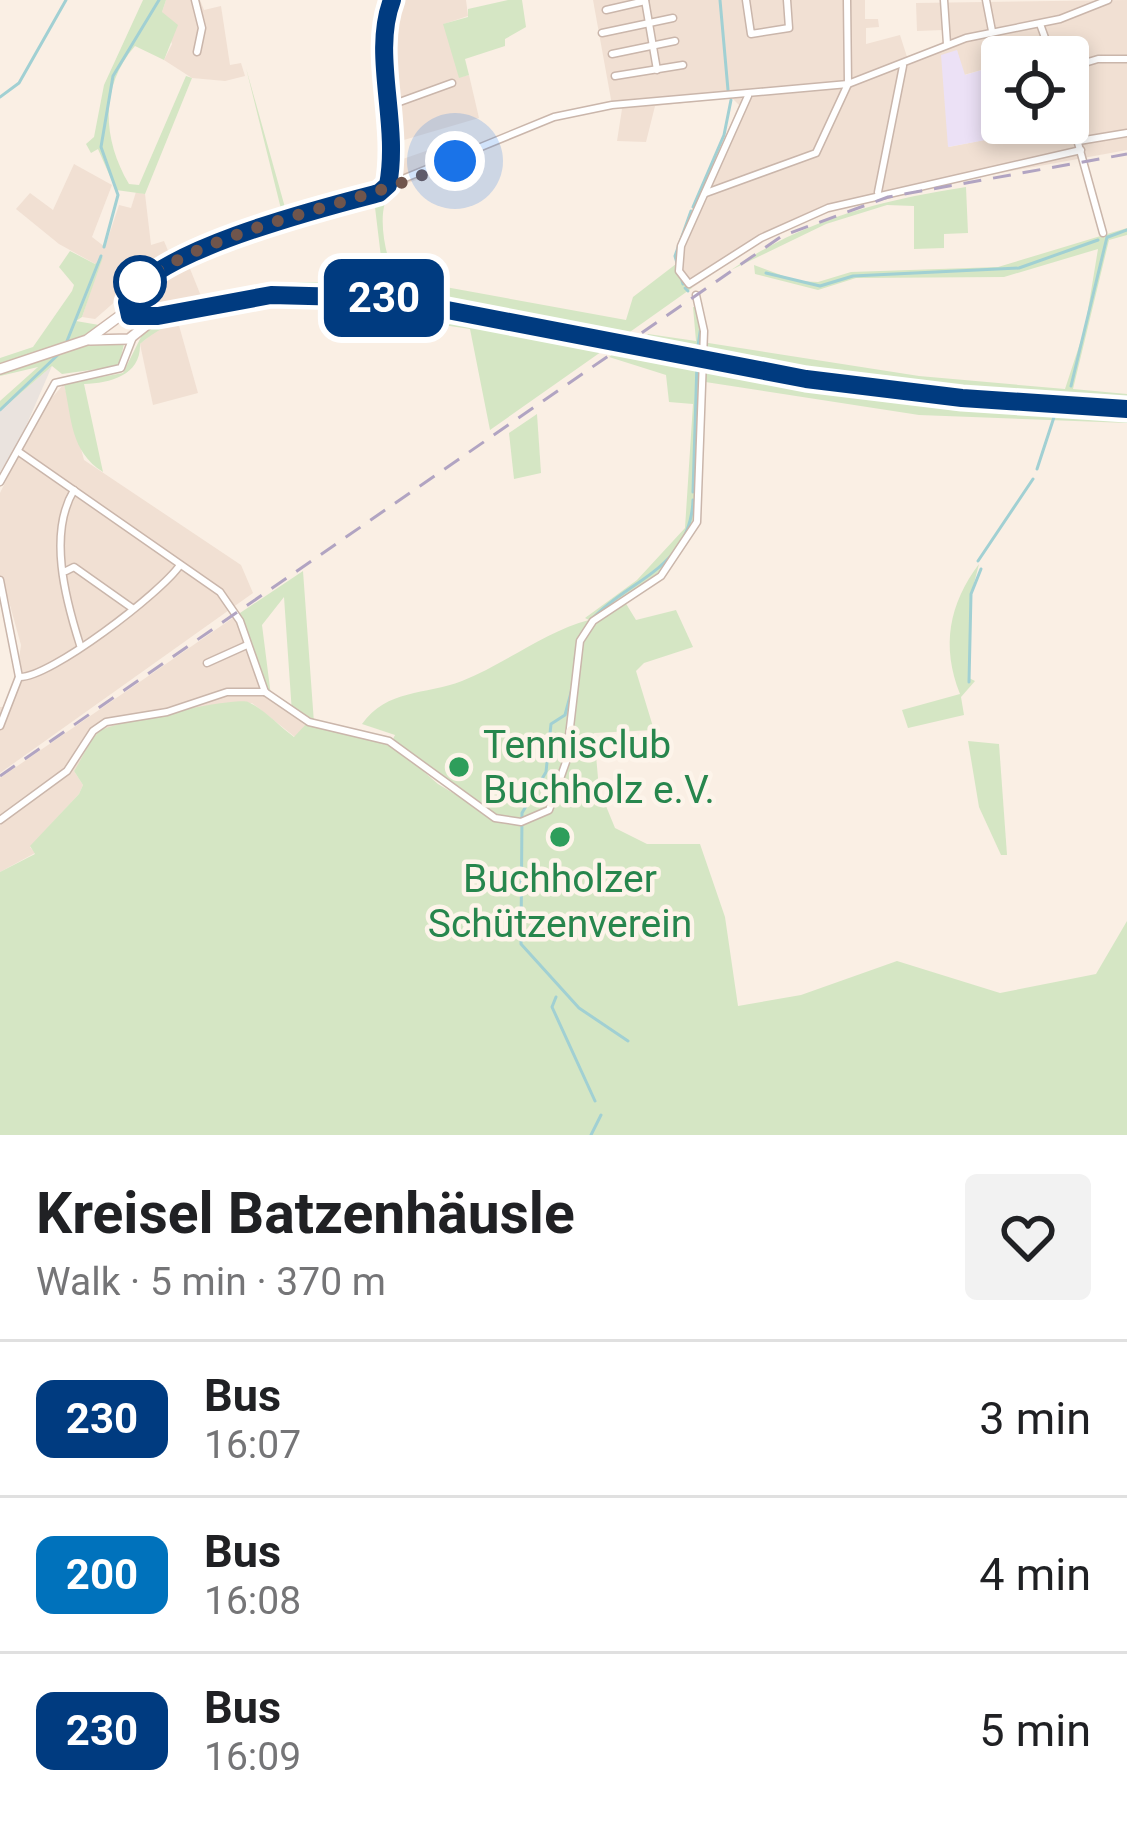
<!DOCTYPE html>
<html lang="en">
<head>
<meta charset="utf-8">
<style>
	:root { --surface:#fff; --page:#f2f2f2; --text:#202124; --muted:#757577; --line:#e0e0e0 }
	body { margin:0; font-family:Roboto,sans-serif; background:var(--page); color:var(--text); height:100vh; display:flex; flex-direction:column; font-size:45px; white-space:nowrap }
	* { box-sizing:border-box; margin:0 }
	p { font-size:39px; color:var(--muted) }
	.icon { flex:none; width:66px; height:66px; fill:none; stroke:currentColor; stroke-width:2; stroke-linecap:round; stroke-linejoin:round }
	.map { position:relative; height:1135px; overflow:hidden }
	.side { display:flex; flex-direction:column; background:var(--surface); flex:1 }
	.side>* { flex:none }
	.badge { padding:0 24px; border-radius:18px; font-size:42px; line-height:78px }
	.fabs { position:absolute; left:981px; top:36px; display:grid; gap:24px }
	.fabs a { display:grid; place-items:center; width:108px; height:108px; border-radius:12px; background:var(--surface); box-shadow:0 6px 18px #0003; font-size:60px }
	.you { position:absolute; width:60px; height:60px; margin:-30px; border:9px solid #fff; border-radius:50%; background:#1a73e8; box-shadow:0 0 0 18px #1a73e833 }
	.map>.badge { position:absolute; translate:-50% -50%; box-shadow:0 0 0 6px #fff }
	.round { display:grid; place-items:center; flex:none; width:126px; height:126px; border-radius:12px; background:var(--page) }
	.overview { display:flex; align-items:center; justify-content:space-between; height:204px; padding:0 36px }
	h1 { font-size:57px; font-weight:700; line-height:90px }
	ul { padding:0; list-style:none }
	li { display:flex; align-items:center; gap:36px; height:156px; padding:0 36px; border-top:3px solid var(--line) }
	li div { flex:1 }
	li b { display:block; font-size:45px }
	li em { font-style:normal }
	li .badge { min-width:132px; font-weight:700; text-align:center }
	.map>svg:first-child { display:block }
	.residential { fill:#f1e0d3; fill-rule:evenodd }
	.industrial { fill:#eae3de }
	.education { fill:#ece1f6 }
	.green { fill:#d5e6c4 }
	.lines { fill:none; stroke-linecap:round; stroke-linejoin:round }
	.stream { stroke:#a1d0d3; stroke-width:3 }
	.minor-casing { stroke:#cab6ab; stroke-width:9 }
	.secondary-casing { stroke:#cfb8ac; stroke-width:12 }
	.minor { stroke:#fff; stroke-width:6 }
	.secondary { stroke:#fff; stroke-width:9 }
	.rail { stroke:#b1a4c2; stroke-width:3; stroke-dasharray:18 12; stroke-linecap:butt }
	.secondary-bridge-casing { stroke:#cfb8ac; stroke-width:12; stroke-linecap:butt }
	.secondary-bridge { stroke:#fff; stroke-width:9 }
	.line-casing { stroke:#fff; stroke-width:27 }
	.line { stroke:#003b80; stroke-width:18 }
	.walk { stroke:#70554c; stroke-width:12; stroke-dasharray:0 21.6 }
	.stop-dot { fill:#fff; stroke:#003b80; stroke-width:6 }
	.leisure-dot { fill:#2e9e5b; stroke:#fdf4ea; stroke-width:4.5 }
	.labels { text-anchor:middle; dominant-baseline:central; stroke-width:9; stroke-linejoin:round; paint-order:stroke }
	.leisure-label { font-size:39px; fill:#27864d; stroke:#fdf4ea; text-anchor:start }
</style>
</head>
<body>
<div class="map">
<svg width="1127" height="1135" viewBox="0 0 1127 1135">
	<rect width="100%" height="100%" fill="#faefe4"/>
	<g class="residential">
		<polygon points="166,0 200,0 204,10 221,6 230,65 241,63 245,76 225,81 192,78 164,60 172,44 162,12"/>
		<polygon points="385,0 466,0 468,16 444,24 460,77 469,75 479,118 397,142 397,161 446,144 455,165 393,189 386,177 389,106 377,41"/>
		<path d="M593 0H865V19H878L879 27 866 28V44L900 35 908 60 943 43V30L917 31 916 3 1127 0V150L879 195 829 211 762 241 692 288 677 272 678 245 739 105 732 98 655 106 646 142 617 141 622 109 612 105ZM957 51 964 75 1002 64V57H1068V123H1038L1039 129 949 147Z"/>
		<polygon points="74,164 112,185 92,237 105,247 119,205 131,208 136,192 145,194 151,245 164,241 169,253 182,249 201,296 145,311 126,292 95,319 82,317 99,266 59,244 16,209 30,193 53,210"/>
		<polygon points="178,322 198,393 153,405 140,344 156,330"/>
		<polygon points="64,384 84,460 241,565 253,593 0,773 0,707 12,707 21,645 8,598 0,598 0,493 40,411"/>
		<polygon points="237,615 264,692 309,722 295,737 252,703 151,719 80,763 74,771 83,785 79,794 30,847 35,853 0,872 0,778"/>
	</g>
	<polygon class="industrial" points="52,366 20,440 0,472 0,411"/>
	<polygon class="education" points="957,50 965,75 1002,64 1002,123 1038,123 1040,130 948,147 941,55"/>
	<g class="green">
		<path d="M143 0H166L162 12 178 25 164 60 135 46C99 87 103 140 129 184L139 185 186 76 192 78 145 194 116 190 98 149 91 153 86 144 94 137 104 85Z"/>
		<polygon points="508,0 522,0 526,27 505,39 505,46 465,59 469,75 459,78 443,24 468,17 468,9"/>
		<path d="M246 68 286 211 370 189 386 177 393 189C374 206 385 258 396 278L626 320 633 297 676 264 692 288 620 339 386 293 385 301 608 347 490 430 470 329 396 318 394 310C374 316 350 309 329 308 270 305 187 302 140 344 141 375 111 383 84 384L103 472C70 451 72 419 64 384L123 373 146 327 204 304 201 296 300 282H384L374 199 313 210 188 260 186 254 282 213Z"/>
		<path d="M966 187 968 233 944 234V248L914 249V206L887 205 826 224 731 270C803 220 881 200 966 187Z"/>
		<path d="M1127 228V235L1109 240 1073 389 1127 394V423L919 415 699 381 696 522 661 576 625 602 636 620 676 610 693 647 644 663 636 671 654 730 594 733 599 789 615 828 647 844H700L725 917 738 1006 801 995 897 961 1000 993 1096 974 1127 921V1135H0V872L35 854 30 846 79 794 83 785 74 771C83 758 88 741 100 731 111 723 236 697 248 702 264 709 280 727 294 737L308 722 292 713 284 597 262 625 271 696 264 692 237 615 303 571 314 723 397 748 438 784 495 818 392 741 395 735 362 724C387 689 425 695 462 681 505 664 546 631 589 620L585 618 637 580 685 528 693 404 669 402 666 375 609 357 619 349 634 351 648 334 696 341 693 307H700L702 342 919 376 1065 389 1085 328 1098 249 1004 277 856 278 818 290 755 274 754 265 797 281 818 282 851 272 998 267Z"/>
		<polygon points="70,251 95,264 103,257 82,317 76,321 99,325 108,339 124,344 119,366 62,374 52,366 0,411 0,401 38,367 0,376 0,358 33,347 72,291 74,285 59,267"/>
		<polygon points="537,414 541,473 514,479 509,433"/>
		<path d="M979 564 971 595 969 678 975 681 961 697 964 715 908 728 902 710 960 694C941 646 949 604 979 564Z"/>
		<polygon points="968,741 999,744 1007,855 1001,855 979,807"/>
	</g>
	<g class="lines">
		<g class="stream">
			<polyline points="720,0 728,90"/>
			<polyline points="0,97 19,83 66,0"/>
			<polyline points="693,207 724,135 731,100"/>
			<polyline points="1108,237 1127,230"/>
			<polyline points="104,247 118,195 101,147 113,76 159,0"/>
			<polyline points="766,273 820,286 853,276 1019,268 1098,240"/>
			<polyline points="683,284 675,256 691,211"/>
			<polyline points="685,288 688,291"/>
			<polyline points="67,341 101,256"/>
			<polyline points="697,352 701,326"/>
			<polyline points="1071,386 1107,237"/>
			<polyline points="0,410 63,350"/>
			<polyline points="1037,469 1057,408"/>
			<polyline points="693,492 697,362"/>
			<polyline points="978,561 1033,479"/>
			<path d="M575 662C579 584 690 590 693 500"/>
			<polyline points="969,682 971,594 981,569"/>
			<polyline points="572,689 565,715 551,724 546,772 522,813 521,944 579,1008 628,1041"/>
			<polyline points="556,997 552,1007 595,1101"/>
			<polyline points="591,1135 601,1115"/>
		</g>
		<g class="minor-casing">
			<g id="minor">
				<polyline points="195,0 202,28 197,52"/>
				<polyline points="645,0 657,70"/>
				<polyline points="746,0 751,34 789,28 787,0"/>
				<polyline points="944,0 947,44"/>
				<polyline points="986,0 992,31"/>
				<polyline points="606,10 645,1"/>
				<polyline points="1040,24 1052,57"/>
				<polyline points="602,33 673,18"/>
				<polyline points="612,54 675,41"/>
				<polyline points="1068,68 1098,59 1127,59"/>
				<polyline points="615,76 683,65"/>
				<polyline points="748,96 681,246 679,271 689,284 761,238 828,208 1081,150"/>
				<polyline points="394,104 452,83"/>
				<polyline points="1068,107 1103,233"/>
				<polyline points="1079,141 1127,133"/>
				<polyline points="388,185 554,117 612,105 848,84 966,38 1060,19 1108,0"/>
				<polyline points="878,192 903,66"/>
				<polyline points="706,193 816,153 848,84 847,0"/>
				<path d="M121 315C125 306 128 296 133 289 163 250 328 206 379 193L388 185C401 122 371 55 392 0"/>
				<polyline points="19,452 220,592 240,621 265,692"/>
				<polyline points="0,482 55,383 121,368 133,337"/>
				<path d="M74 490C48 533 65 598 80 645"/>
				<polyline points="66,571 74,567 132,608"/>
				<polyline points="0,580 19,677 0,726"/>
				<polyline points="207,663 247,645"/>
				<path d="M19 677C49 679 162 592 180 565"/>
				<polyline points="265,692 309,722 389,741 495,818 521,822 549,810 566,762 580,641 593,621 661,576 697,522 704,331 696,295"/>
				<polyline points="0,820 67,771 93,731 106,722 167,712 227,692 265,692"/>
			</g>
		</g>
		<g class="secondary-casing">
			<g id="secondary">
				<polyline points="90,340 129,339 158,316"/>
				<polyline points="637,347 686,356"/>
				<polyline points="710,361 888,390 1127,409"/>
				<polyline points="0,369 87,340 121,315 158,316 271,295 385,298 602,341"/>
			</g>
		</g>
		<use href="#minor" class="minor"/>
		<use href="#secondary" class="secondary"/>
		<polyline class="rail" points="0,776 782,236 888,197 1127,154"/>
		<g class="secondary-bridge-casing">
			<g id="secondary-bridge">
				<polyline points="602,341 637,347"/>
				<polyline points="686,356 710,361"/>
			</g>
		</g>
		<use href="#secondary-bridge" class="secondary-bridge"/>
	</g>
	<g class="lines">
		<g class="line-casing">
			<path id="line" d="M392 0C371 55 400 122 388 185L379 193C325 207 149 251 127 302L130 316H158L271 295 385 298 806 379 962 398 1127 409"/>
		</g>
		<use href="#line" class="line"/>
		<path class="walk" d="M140 282C236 218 354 209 455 161"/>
	</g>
	<circle class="stop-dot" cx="140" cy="282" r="24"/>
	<g class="leisure-dot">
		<circle cx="459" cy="767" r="12"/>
		<circle cx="560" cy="837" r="12"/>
	</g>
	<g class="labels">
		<g class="leisure-label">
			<text x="483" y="745">Tennisclub<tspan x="483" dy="45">Buchholz e.V.</tspan></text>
			<text x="560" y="879" text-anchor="middle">Buchholzer<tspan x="560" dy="45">Schützenverein</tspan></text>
		</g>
	</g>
</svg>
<div class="fabs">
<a><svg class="icon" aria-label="locate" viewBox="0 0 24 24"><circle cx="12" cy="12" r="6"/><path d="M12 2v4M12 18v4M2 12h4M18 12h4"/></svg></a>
</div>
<div class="you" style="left:455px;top:161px"></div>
<b class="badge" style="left:384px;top:298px;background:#003b80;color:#fff">230</b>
</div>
<section class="side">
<div class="overview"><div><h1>Kreisel Batzenhäusle</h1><p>Walk · 5 min · 370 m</p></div><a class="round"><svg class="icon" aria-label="heart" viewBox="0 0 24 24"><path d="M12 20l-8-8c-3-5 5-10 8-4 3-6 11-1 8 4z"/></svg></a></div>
<ul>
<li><span class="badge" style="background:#003b80;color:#fff">230</span><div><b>Bus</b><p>16:07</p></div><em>3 min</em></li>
<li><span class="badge" style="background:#0072bc;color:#fff">200</span><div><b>Bus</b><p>16:08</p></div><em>4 min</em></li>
<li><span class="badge" style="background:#003b80;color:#fff">230</span><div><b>Bus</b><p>16:09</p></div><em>5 min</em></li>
</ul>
</section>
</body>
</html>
